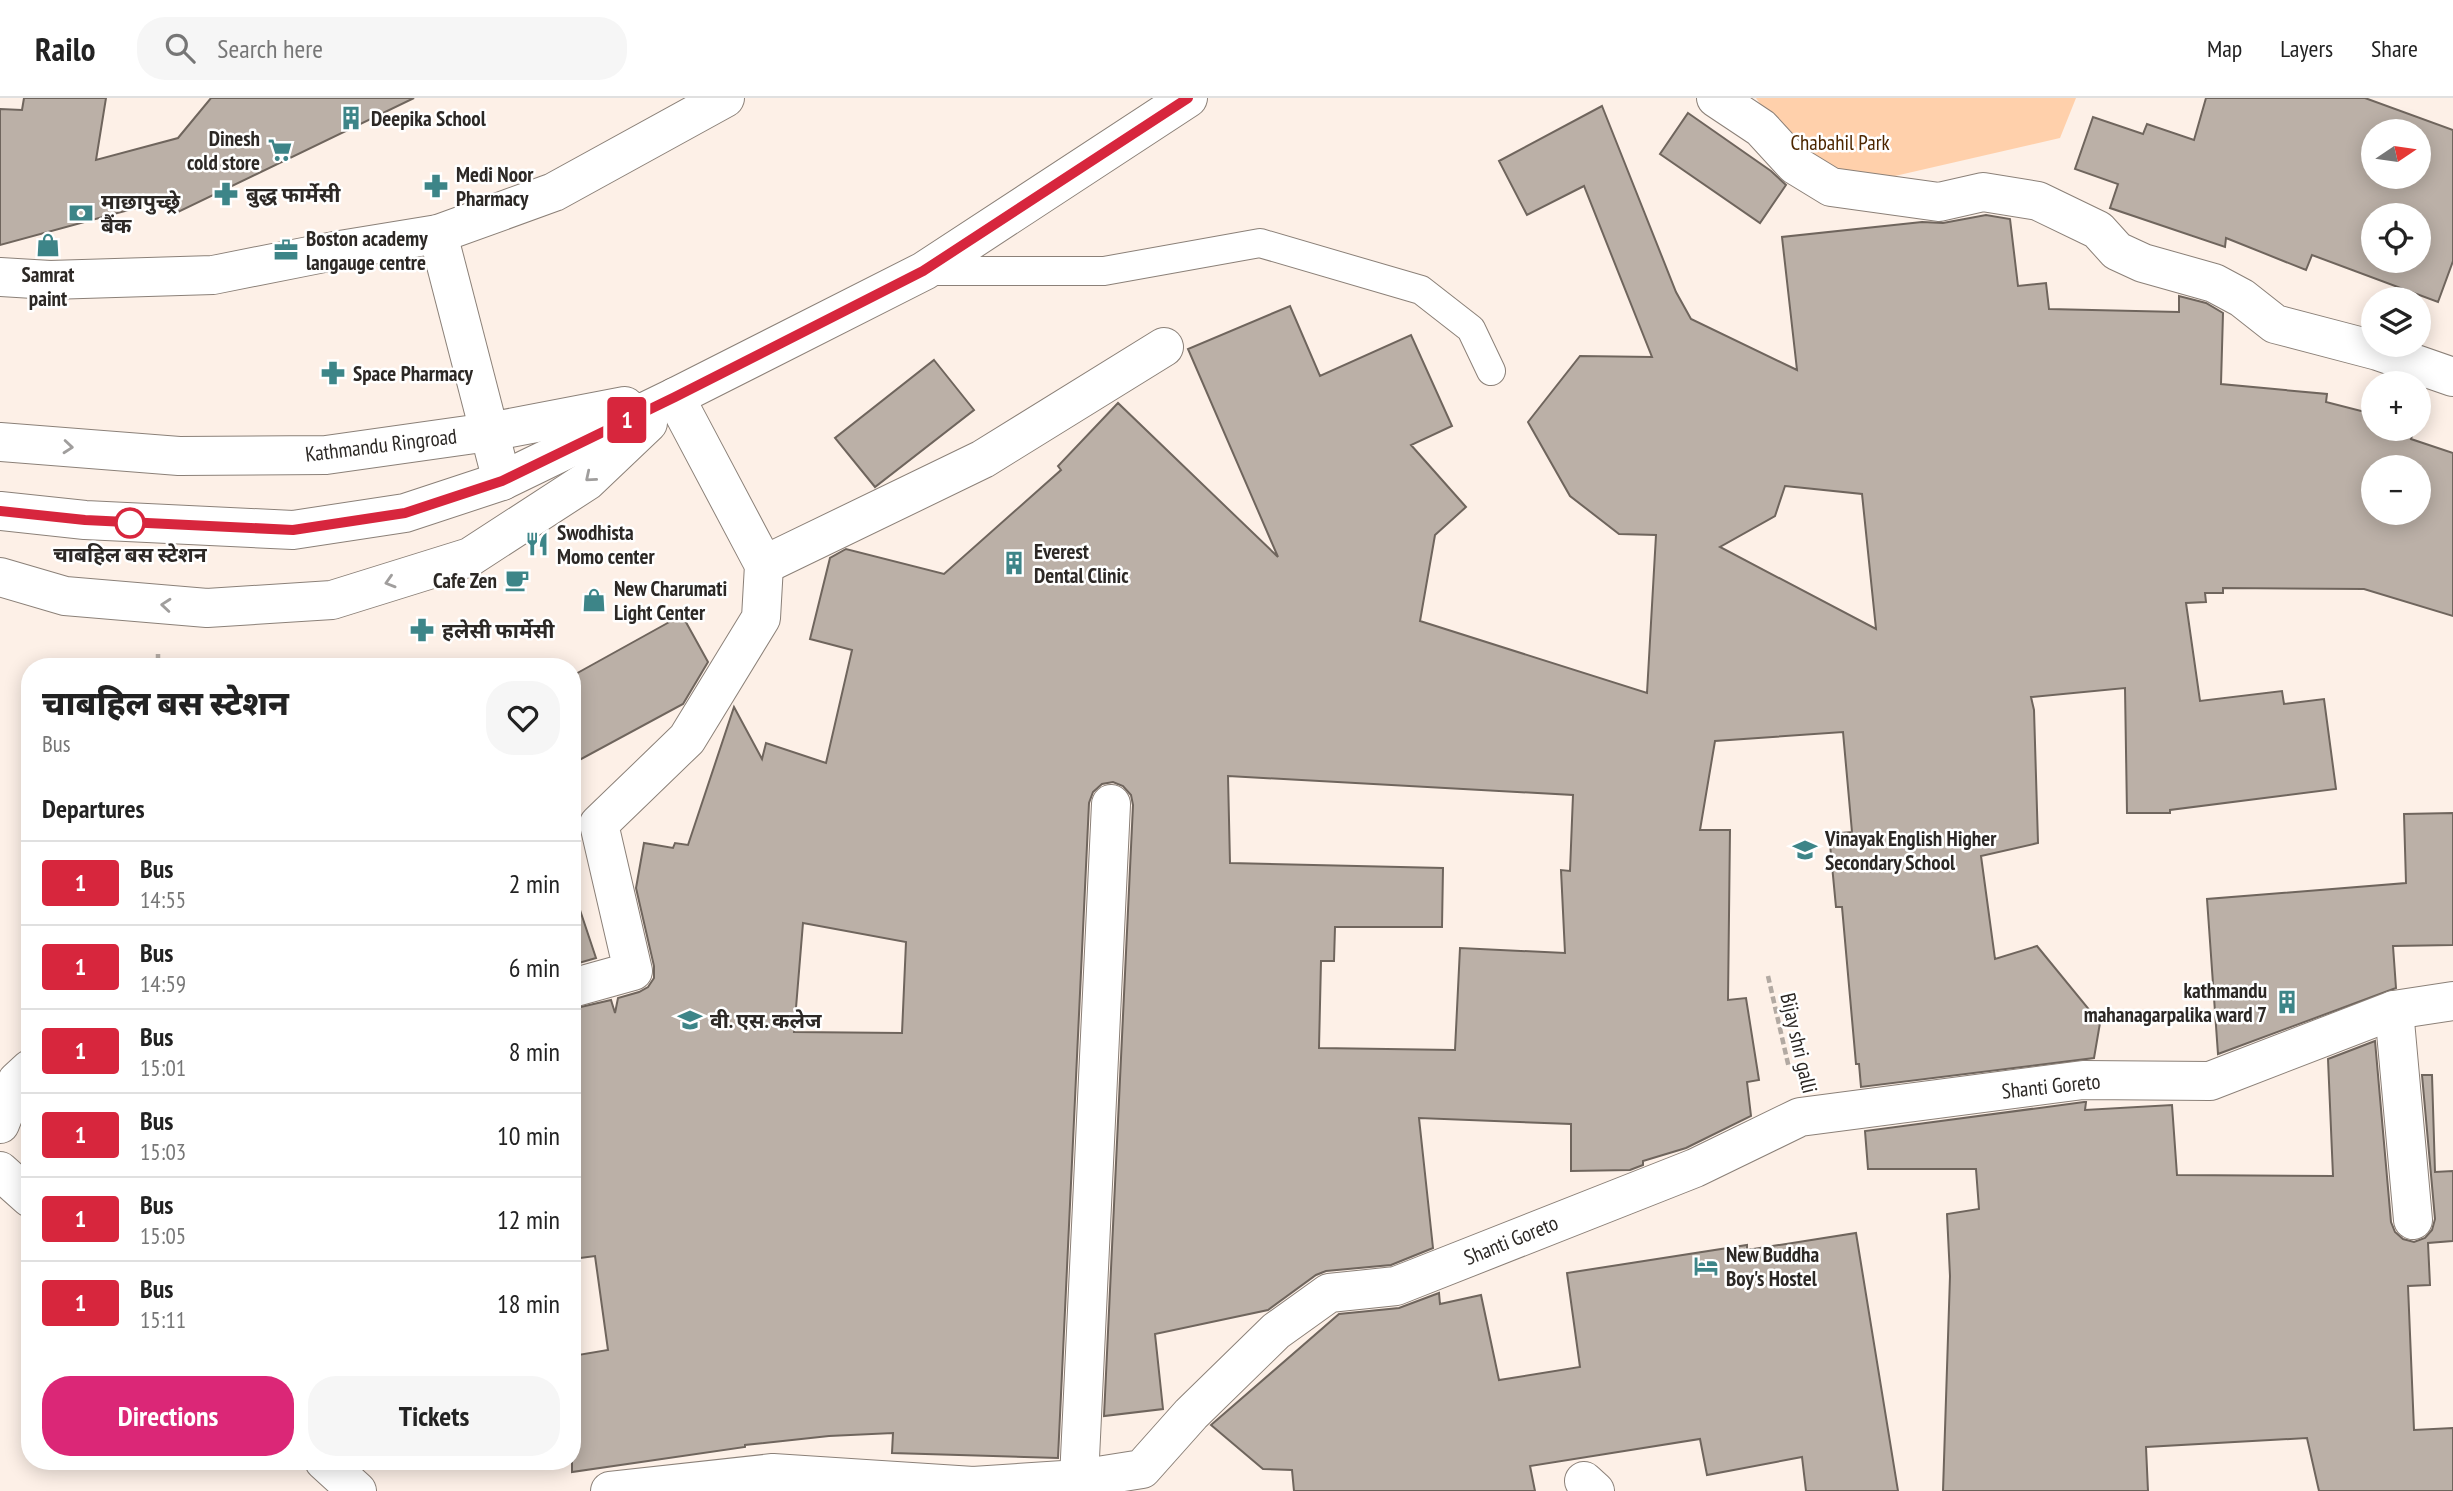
<!DOCTYPE html>
<html lang="en">
<head>
<meta charset="utf-8">
<style>
	:root { --surface:#fff; --page:#f6f6f6; --text:#222; --muted:#767676; --line:#e0e0e0; --accent:#db2777 }
	body { margin:0; font-family:"PT Sans Narrow","Noto Sans Devanagari",sans-serif; background:var(--page); color:var(--text); height:100vh; display:flex; flex-direction:column; font-size:26px; white-space:nowrap }
	* { box-sizing:border-box; margin:0 }
	p { font-size:23px; color:var(--muted) }
	.icon { flex:none; width:38px; height:38px; fill:none; stroke:currentColor; stroke-width:2; stroke-linecap:round; stroke-linejoin:round }
	.map { position:relative; flex:1; overflow:hidden }
	.panel { position:absolute; left:21px; top:560px; width:560px; height:812px; display:flex; flex-direction:column; background:var(--surface); border-radius:28px; box-shadow:0 4px 18px #0003 }
	.panel>* { flex:none }
	.badge { padding:0 14px; border-radius:5px; font-size:24px; line-height:46px }
	.needle { width:46px; rotate:77deg }
	.controls { position:absolute; left:2361px; top:21px; display:grid; gap:14px }
	.controls a { display:grid; place-items:center; width:70px; height:70px; border-radius:50%; background:var(--surface); box-shadow:0 4px 18px #0003; font-size:35px }
	.map>.badge { position:absolute; translate:-50% -50%; box-shadow:0 0 0 4px #fff }
	h2 { padding:0 21px; font-size:26px; line-height:63px }
	.round { display:grid; place-items:center; flex:none; width:74px; height:74px; border-radius:28px; background:var(--page) }
	.head { display:flex; align-items:center; justify-content:space-between; height:119px; padding:0 21px }
	h1 { font-size:33px; font-weight:800; line-height:52px }
	.button { display:flex; gap:14px; margin-top:auto; padding:14px 21px }
	.button a { flex:1; height:80px; border-radius:28px; background:var(--accent); color:#fff; font-size:28px; font-weight:800; line-height:80px; text-align:center }
	.button a+a { background:var(--page); color:var(--text) }
	ul { padding:0; list-style:none }
	li { display:flex; align-items:center; gap:21px; height:84px; padding:0 21px; border-top:2px solid var(--line) }
	li div { flex:1 }
	li b { display:block; font-size:26px }
	li em { font-style:normal }
	li .badge { min-width:77px; font-weight:700; text-align:center }
	header { display:flex; align-items:center; gap:42px; box-sizing:border-box; height:98px; padding:0 35px; background:var(--surface); border-bottom:2px solid var(--line) }
	header strong { font-size:33px }
	nav { display:flex; gap:38px; margin-inline-start:auto; font-size:24px }
	.search { width:490px; height:63px; background:var(--page); display:flex; align-items:center; gap:18px; box-sizing:border-box; padding:0 24px; border-radius:28px; color:var(--muted); font-size:26px }
	.map>svg:first-child { display:block }
	.green { fill:#ffd0ab }
	.building { fill:#bbb0a7; stroke:#6f655d; stroke-width:2; fill-rule:evenodd }
	.lines { fill:none; stroke-linecap:round; stroke-linejoin:round }
	.service-casing { stroke:#8b8078; stroke-width:30 }
	.minor-casing { stroke:#8b8078; stroke-width:40 }
	.primary-casing { stroke:#8b8078; stroke-width:40 }
	.trunk-casing { stroke:#8b8078; stroke-width:40 }
	.path { stroke:#b2a9a2; stroke-width:4.5; stroke-dasharray:7 3.5; stroke-linecap:butt }
	.service { stroke:#fff; stroke-width:28 }
	.minor { stroke:#fff; stroke-width:38 }
	.primary { stroke:#fff; stroke-width:38 }
	.trunk { stroke:#fff; stroke-width:38 }
	.oneway { stroke:#a09e9d }
	.line-casing { stroke:#fff; stroke-width:16 }
	.line { stroke:#d7263d; stroke-width:10 }
	.stop-dot { fill:#fff; stroke:#d7263d; stroke-width:3.5 }
	.labels { text-anchor:middle; dominant-baseline:central; stroke-width:5; stroke-linejoin:round; paint-order:stroke }
	.poi-label { font-size:21px; font-weight:bold; fill:#2c2825; stroke:#fff; text-anchor:start }
	.park-label { font-size:21px; fill:#4d2700; stroke:#fff }
	.street-label { font-size:21px; fill:#2c2825; stroke:#fff }
	.stop-label { font-size:21px; font-weight:bold; fill:#2c2825; stroke:#fff }
</style>
</head>
<body>
<header>
<strong>Railo</strong>
<div class="search"><svg class="icon" aria-label="search" viewBox="0 0 24 24"><circle cx="10" cy="10" r="6"/><path d="M15 15l6 6"/></svg>Search here</div>
<nav><a>Map</a><a>Layers</a><a>Share</a></nav>
</header>
<div class="map">
<svg width="2453" height="1393" viewBox="0 0 2453 1393">
	<rect width="100%" height="100%" fill="#fdf0e7"/>
	<polygon class="green" points="1756,0 2076,0 2060,40 1821,95"/>
	<g class="building">
		<polygon points="24,0 106,0 96,62 178,40 211,0 414,0 176,115 169,101 0,147 0,11 22,12"/>
		<path d="M2206 0H2365L2453 32V163L2438 204 2312 157 2306 172 2226 140 2225 149 2110 110 2118 86 2075 71 2093 19 2143 36 2147 26 2194 42ZM2373 33H2418V79H2373ZM2373 117H2418V163H2373Z"/>
		<path d="M1602 8 1676 194 1691 221 1797 272 1782 139 1922 124 1943 125 1986 117 2010 121 2018 188 2046 185 2049 211 2179 214V198L2206 205 2223 215 2221 286 2327 296 2326 304 2373 316V331H2414L2411 341 2453 355V518L2364 491 2223 490V495H2205L2206 504 2186 505 2200 603 2282 593 2284 606 2324 601 2336 691 2170 712V715H2127L2125 590 2031 599 2034 612 2038 745 1981 758 1995 861 2037 848 2100 925 2094 960 1861 989 1859 966H1856L1842 809H1836L1829 736 1852 734 1843 634 1715 643 1700 732H1730L1728 902 1746 900 1759 982 1747 984 1751 1018 1686 1050 1643 1063V1067L1630 1072 1571 1073V1026L1419 1020 1433 1150 1391 1167 1326 1173 1316 1177 1268 1212 1155 1236 1163 1311 1104 1318 1133 707 1131 697 1123 688 1113 684 1102 686 1093 694 1089 705 1058 1360 892 1355 893 1335 829 1338 745 1347V1349L572 1374V1258L608 1252 595 1158 572 1161V911L611 902 615 915 618 900 639 894 648 889 654 880V868L636 790 644 745 673 750 675 745 688 747 734 609 762 661 766 645 826 665 852 552 810 541 830 460 846 451 944 476 1061 372 1058 368 1118 305 1278 459 1188 251 1290 208 1320 278 1411 237 1452 328 1411 347 1466 409 1435 437 1420 523 1647 595 1656 437 1619 436 1570 398 1528 324 1580 258 1652 259 1584 88 1527 117 1499 63ZM2373 369H2418V415H2373ZM1785 388 1862 396 1876 531 1720 449 1775 418ZM1228 678 1573 697 1570 773 1561 772 1565 855 1460 850 1455 952 1319 950 1321 863H1334L1335 829H1442L1443 770 1230 765ZM803 825 906 844 902 935 794 934Z"/>
		<polygon points="1688,15 1771,73 1786,87 1760,125 1660,56"/>
		<polygon points="934,262 974,312 875,389 835,340"/>
		<polygon points="682,517 708,564 683,606 572,666 572,578"/>
		<polygon points="2453,715 2453,847 2393,848 2396,890 2218,956 2207,801 2406,785 2404,716"/>
		<polygon points="580,812 596,860 572,867 572,814"/>
		<polygon points="2375,943 2391,1124 2395,1134 2403,1141 2414,1144 2425,1140 2432,1132 2435,1121 2422,977 2432,977 2435,1074 2453,1073 2453,1143 2428,1145 2430,1187 2408,1188 2414,1332 2453,1330 2453,1393 2319,1393 2307,1340 2146,1349 2148,1393 1943,1393 1950,1178 1947,1116 1979,1111 1976,1071 1868,1071 1865,1033 2084,1004 2086,1004 2085,1012 2172,1007 2177,1077 2333,1078 2328,961"/>
		<polygon points="1856,1135 1898,1393 1806,1393 1802,1359 1707,1377 1700,1341 1530,1368 1535,1393 1294,1393 1292,1372 1263,1371 1211,1327 1339,1216 1399,1210 1439,1195 1440,1206 1481,1197 1499,1282 1580,1269 1567,1175 1747,1147 1747,1152"/>
	</g>
	<g class="lines">
		<g class="service-casing">
			<polyline id="service" points="924,173 1104,173 1260,145 1421,192 1471,231 1491,273"/>
		</g>
		<g class="minor-casing">
			<g id="minor">
				<polyline points="1716,0 1761,30 1795,67 1831,89 1939,104 1983,94 2038,103 2098,132 2117,153 2143,165 2214,185 2242,200 2275,226 2378,253 2453,279"/>
				<polyline points="438,136 502,383"/>
				<polyline points="0,179 50,182 213,177 334,153 438,136 554,94 725,0"/>
				<polyline points="764,467 983,361 1164,249"/>
				<polyline points="572,890 633,873 599,726 687,641 761,520 764,467 675,299"/>
				<polyline points="2394,912 2413,1122"/>
				<polyline points="0,1026 17,983 30,971"/>
				<polyline points="1079,1381 1111,706"/>
				<polyline points="1584,1383 1595,1393"/>
				<polyline points="610,1393 773,1375 973,1388 1079,1381 1142,1371 1191,1316 1276,1233 1329,1195 1396,1188 1695,1070 1800,1019 2083,982 2210,983 2394,912 2453,903"/>
			</g>
		</g>
		<g class="primary-casing">
			<g id="primary">
				<polyline points="0,1073 30,1100"/>
				<polyline points="324,1363 357,1393"/>
			</g>
		</g>
		<g class="trunk-casing">
			<g id="trunk">
				<polyline points="0,344 179,358 326,357 489,334 625,308"/>
				<polyline points="0,413 85,422 293,432 405,415 502,383 675,299 924,173 1188,0"/>
				<polyline points="0,479 65,498 207,510 332,502 470,459 587,383 648,325"/>
			</g>
		</g>
		<g class="path">
			<polyline points="158,556 158,569"/>
			<polyline points="1768,878 1789,970"/>
		</g>
		<use href="#service" class="service"/>
		<use href="#minor" class="minor"/>
		<use href="#primary" class="primary"/>
		<use href="#trunk" class="trunk"/>
	</g>
	<defs><path id="oneway-chevron" d="M-2-3.5L2.5 0L-2 3.5" fill="none" stroke-width="1.6" stroke-linecap="round" stroke-linejoin="round" transform="scale(1.75)"/></defs>
	<g class="oneway">
		<use href="#oneway-chevron" transform="translate(68 349) rotate(5)"/>
		<use href="#oneway-chevron" transform="translate(590 379) rotate(140)"/>
		<use href="#oneway-chevron" transform="translate(390 484) rotate(163)"/>
		<use href="#oneway-chevron" transform="translate(166 507) rotate(-175)"/>
	</g>
	<g class="lines">
		<g class="line-casing">
			<polyline id="line" points="0,413 85,422 293,432 405,415 502,383 675,299 923,173 1188,0"/>
		</g>
		<use href="#line" class="line"/>
	</g>
	<defs>
		<g id="building-bare" transform="scale(1.89)"><path d="M-4-6H4V6H1V3H-1V6H-4ZM-2.5-4.3h1.7v1.8h-1.7ZM.8-4.3h1.7v1.8H.8ZM-2.5-1h1.7V.8h-1.7ZM.8-1h1.7V.8H.8Z" fill="#3d8588" stroke="#fff" stroke-width="2.5" paint-order="stroke"/></g>
		<g id="supermarket-bare" transform="scale(1.89)"><path d="M-6-5.5h2.5l.6 2H6L4.5 2H-2.5L-4.4-4H-6ZM-1.5 3.2a1.3 1.3 0 1 0 .1 0ZM3 3.2a1.3 1.3 0 1 0 .1 0Z" fill="#3d8588" stroke="#fff" stroke-width="2.5" paint-order="stroke"/></g>
		<g id="pharmacy-bare" transform="scale(1.89)"><path d="M-2-6h4v4h4v4h-4v4h-4v-4h-4v-4h4Z" fill="#3d8588" stroke="#fff" stroke-width="2.5" paint-order="stroke"/></g>
		<g id="bank-bare" transform="scale(1.89)"><path d="M-6-4H6V4H-6ZM0-2.3a2.3 2.3 0 1 0 0 4.6a2.3 2.3 0 1 0 0-4.6Z" fill="#3d8588" stroke="#fff" stroke-width="2.5" paint-order="stroke"/></g>
		<g id="shop-bare" transform="scale(1.89)"><path d="M-5-2.5h2.3a2.7 3.5 0 0 1 5.4 0H5L5.5 6h-11ZM-1.5-2.5h3a1.5 2.3 0 0 0-3 0Z" fill="#3d8588" stroke="#fff" stroke-width="2.5" paint-order="stroke"/></g>
		<g id="office-bare" transform="scale(1.89)"><path d="M-6-3h4V-5.5h4V-3h4V5H-6ZM-1-4.5V-3h2v-1.5ZM-6 0V1H6V0Z" fill="#3d8588" stroke="#fff" stroke-width="2.5" paint-order="stroke"/></g>
		<g id="restaurant-bare" transform="scale(1.89)"><path d="M-5-6h1v4h1v-4h1v4h1v-4h1v5L-1.5 .5V6h-2V.5L-5-1ZM5-6V6H3V1.5H1.5Q1.5-4 5-6Z" fill="#3d8588" stroke="#fff" stroke-width="2.5" paint-order="stroke"/></g>
		<g id="cafe-bare" transform="scale(1.89)"><path d="M-5.5-4.5H6V0H3Q3 3.5 0 3.5H-2.5Q-5.5 3.5-5.5 0ZM3-3.2v2h1.7v-2ZM-6 4.5H4V6H-6Z" fill="#3d8588" stroke="#fff" stroke-width="2.5" paint-order="stroke"/></g>
		<g id="school-bare" transform="scale(1.89)"><path d="M0-5L7-2L0 1L-7-2ZM-4 1L0 2.5L4 1V4Q0 6-4 4Z" fill="#3d8588" stroke="#fff" stroke-width="2.5" paint-order="stroke"/></g>
		<g id="university-bare" transform="scale(1.89)"><path d="M0-5L7-2L0 1L-7-2ZM-4 1L0 2.5L4 1V4Q0 6-4 4Z" fill="#3d8588" stroke="#fff" stroke-width="2.5" paint-order="stroke"/></g>
		<g id="hotel-bare" transform="scale(1.89)"><path d="M-6-4.5h1.5V1H6V5H4.5V3h-9V5H-6ZM-4 0a1.8 1.8 0 1 1 3.6 0ZM.5 0V-2.5h3Q6-2.5 6 0Z" fill="#3d8588" stroke="#fff" stroke-width="2.5" paint-order="stroke"/></g>
	</defs>
	<g fill-rule="evenodd">
		<use href="#building-bare" x="351" y="20"/>
		<use href="#supermarket-bare" x="280" y="52"/>
		<use href="#pharmacy-bare" x="436" y="88"/>
		<use href="#pharmacy-bare" x="226" y="96"/>
		<use href="#bank-bare" x="81" y="115"/>
		<use href="#shop-bare" x="48" y="147"/>
		<use href="#office-bare" x="286" y="152"/>
		<use href="#pharmacy-bare" x="333" y="275"/>
		<use href="#restaurant-bare" x="537" y="446"/>
		<use href="#building-bare" x="1014" y="465"/>
		<use href="#cafe-bare" x="517" y="482"/>
		<use href="#shop-bare" x="594" y="502"/>
		<use href="#pharmacy-bare" x="422" y="532"/>
		<use href="#school-bare" x="1805" y="752"/>
		<use href="#building-bare" x="2287" y="904"/>
		<use href="#university-bare" x="690" y="922"/>
		<use href="#hotel-bare" x="1706" y="1168"/>
	</g>
	<circle class="stop-dot" cx="130" cy="425" r="14"/>
	<g class="labels">
		<g class="poi-label">
			<text x="371" y="20">Deepika School</text>
			<text x="260" y="40" text-anchor="end">Dinesh<tspan x="260" dy="24">cold store</tspan></text>
			<text x="456" y="76">Medi Noor<tspan x="456" dy="24">Pharmacy</tspan></text>
			<text x="246" y="96">बुद्ध फार्मेसी</text>
			<text x="101" y="103">माछापुच्छ्रे<tspan x="101" dy="24">बैंक</tspan></text>
			<text x="306" y="140">Boston academy<tspan x="306" dy="24">langauge centre</tspan></text>
			<text x="48" y="176" text-anchor="middle">Samrat<tspan x="48" dy="24">paint</tspan></text>
			<text x="353" y="275">Space Pharmacy</text>
			<text x="557" y="434">Swodhista<tspan x="557" dy="24">Momo center</tspan></text>
			<text x="1034" y="453">Everest<tspan x="1034" dy="24">Dental Clinic</tspan></text>
			<text x="497" y="482" text-anchor="end">Cafe Zen</text>
			<text x="614" y="490">New Charumati<tspan x="614" dy="24">Light Center</tspan></text>
			<text x="442" y="532">हलेसी फार्मेसी</text>
			<text x="1825" y="740">Vinayak English Higher<tspan x="1825" dy="24">Secondary School</tspan></text>
			<text x="2267" y="892" text-anchor="end">kathmandu<tspan x="2267" dy="24">mahanagarpalika ward 7</tspan></text>
			<text x="710" y="922">वी. एस. कलेज</text>
			<text x="1726" y="1156">New Buddha<tspan x="1726" dy="24">Boy's Hostel</tspan></text>
		</g>
		<g class="park-label">
			<text x="1840" y="44">Chabahil Park</text>
		</g>
		<g class="street-label">
			<text transform="translate(381 347) rotate(-7)">Kathmandu Ringroad</text>
			<text transform="translate(1799 945) rotate(77)">Bijay shri galli</text>
			<text transform="translate(2051 988) rotate(-6)">Shanti Goreto</text>
			<text transform="translate(1511 1142) rotate(-22)">Shanti Goreto</text>
		</g>
		<g class="stop-label">
			<text x="130" y="456">चाबहिल बस स्टेशन</text>
		</g>
	</g>
</svg>
<div class="controls">
<a><svg class="needle" viewBox="-14 -14 28 28"><path d="M0-13l5 13h-10z" fill="#e53935"/><path d="M0 13l5-13h-10z" fill="#767676"/></svg></a>
<a><svg class="icon" aria-label="locate" viewBox="0 0 24 24"><circle cx="12" cy="12" r="6"/><path d="M12 2v4M12 18v4M2 12h4M18 12h4"/></svg></a>
<a><svg class="icon" aria-label="layers" viewBox="0 0 24 24"><path d="M12 4l9 5-9 5-9-5zM3 14l9 5 9-5"/></svg></a>
<a>+</a>
<a>−</a>
</div>
<b class="badge" style="left:627px;top:322px;background:#d7263d;color:#fff">1</b>
<section class="panel">
<div class="head"><div><h1>चाबहिल बस स्टेशन</h1><p>Bus</p></div><a class="round"><svg class="icon" aria-label="heart" viewBox="0 0 24 24"><path d="M12 20l-8-8c-3-5 5-10 8-4 3-6 11-1 8 4z"/></svg></a></div>
<h2>Departures</h2>
<ul>
<li><span class="badge" style="background:#d7263d;color:#fff">1</span><div><b>Bus</b><p>14:55</p></div><em>2 min</em></li>
<li><span class="badge" style="background:#d7263d;color:#fff">1</span><div><b>Bus</b><p>14:59</p></div><em>6 min</em></li>
<li><span class="badge" style="background:#d7263d;color:#fff">1</span><div><b>Bus</b><p>15:01</p></div><em>8 min</em></li>
<li><span class="badge" style="background:#d7263d;color:#fff">1</span><div><b>Bus</b><p>15:03</p></div><em>10 min</em></li>
<li><span class="badge" style="background:#d7263d;color:#fff">1</span><div><b>Bus</b><p>15:05</p></div><em>12 min</em></li>
<li><span class="badge" style="background:#d7263d;color:#fff">1</span><div><b>Bus</b><p>15:11</p></div><em>18 min</em></li>
</ul>
<div class="button"><a>Directions</a><a>Tickets</a></div>
</section>
</div>
</body>
</html>
